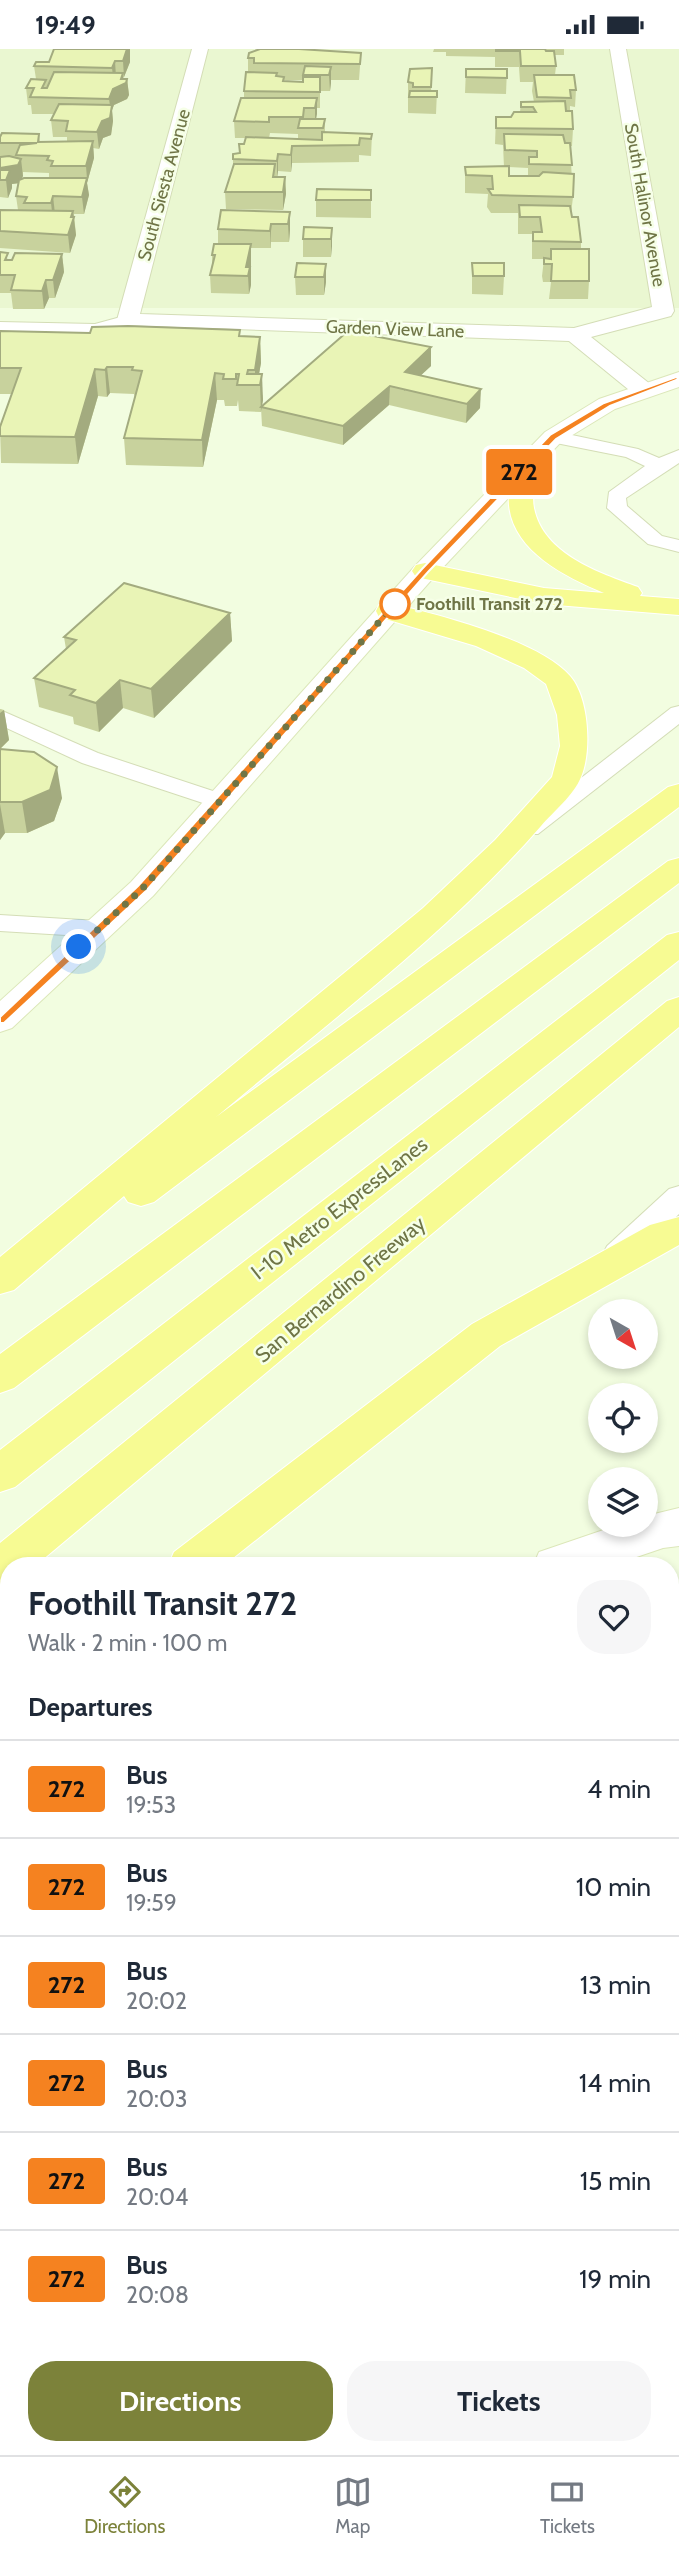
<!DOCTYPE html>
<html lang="en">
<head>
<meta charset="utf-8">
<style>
	:root { --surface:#fff; --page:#f6f6f7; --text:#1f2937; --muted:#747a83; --line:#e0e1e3; --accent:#7c823a }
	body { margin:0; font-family:Cabin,sans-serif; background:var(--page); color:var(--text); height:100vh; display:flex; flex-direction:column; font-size:26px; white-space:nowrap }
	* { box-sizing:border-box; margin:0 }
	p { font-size:23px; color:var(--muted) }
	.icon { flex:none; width:38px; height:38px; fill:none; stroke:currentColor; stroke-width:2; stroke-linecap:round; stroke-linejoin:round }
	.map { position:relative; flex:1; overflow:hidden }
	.sheet { position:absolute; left:0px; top:1508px; width:679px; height:898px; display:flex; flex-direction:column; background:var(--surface); border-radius:28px 28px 0 0; box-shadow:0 4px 10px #0003 }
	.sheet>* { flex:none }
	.badge { padding:0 14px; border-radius:5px; font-size:24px; line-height:46px }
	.needle { width:46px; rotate:141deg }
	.fabs { position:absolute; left:588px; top:1250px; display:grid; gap:14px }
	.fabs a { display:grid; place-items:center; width:70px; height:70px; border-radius:50%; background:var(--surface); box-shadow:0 4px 10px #0003; font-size:35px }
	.you { position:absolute; width:35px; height:35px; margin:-18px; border:5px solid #fff; border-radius:50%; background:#1a73e8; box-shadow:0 0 0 10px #1a73e833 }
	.map>.badge { position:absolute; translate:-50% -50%; box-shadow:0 0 0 4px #fff }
	h2 { padding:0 28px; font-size:26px; line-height:63px }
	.round { display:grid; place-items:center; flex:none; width:74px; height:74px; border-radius:28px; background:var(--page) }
	.headline { display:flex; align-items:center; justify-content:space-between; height:119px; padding:0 28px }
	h1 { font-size:33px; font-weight:700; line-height:52px }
	.primary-button { display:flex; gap:14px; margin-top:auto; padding:14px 28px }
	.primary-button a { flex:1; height:80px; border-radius:28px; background:var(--accent); color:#fff; font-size:28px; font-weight:700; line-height:80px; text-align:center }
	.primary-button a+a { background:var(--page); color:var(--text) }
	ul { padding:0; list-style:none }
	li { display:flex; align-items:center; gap:21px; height:98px; padding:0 28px; border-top:2px solid var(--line) }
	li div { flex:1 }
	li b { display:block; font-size:26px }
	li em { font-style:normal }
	li .badge { min-width:77px; font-weight:700; text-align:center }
	.status { display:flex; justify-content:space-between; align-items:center; height:49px; padding:0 35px; background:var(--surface); direction:ltr }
	.status svg { height:19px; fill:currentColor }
	.tabs { display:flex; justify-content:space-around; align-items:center; height:98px; border-top:2px solid var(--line); background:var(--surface); font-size:19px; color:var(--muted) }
	.tabs a { display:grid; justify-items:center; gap:4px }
	.tabs .on { color:var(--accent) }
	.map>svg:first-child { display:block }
	.residential { fill:#eaf7d1 }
	.commercial { fill:#fbffd3 }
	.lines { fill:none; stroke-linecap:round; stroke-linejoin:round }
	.lane-casing { stroke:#d4ddb6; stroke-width:2 }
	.street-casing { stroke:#d4ddb6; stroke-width:2 }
	.secondary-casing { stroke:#dce7b9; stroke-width:2 }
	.highway-casing { stroke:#fff; stroke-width:2 }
	.lane { fill:#fff; fill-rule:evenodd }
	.street { fill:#fff; fill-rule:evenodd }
	.secondary { fill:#fff; fill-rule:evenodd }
	.highway { fill:#f7fb93; fill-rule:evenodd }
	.wall { fill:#c8d29d; fill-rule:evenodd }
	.shaded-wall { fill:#a3ab7f }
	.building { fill:#e9f4b6; stroke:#a3ab7f; stroke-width:2 }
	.line { fill:#f58220; stroke:#fff; stroke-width:2 }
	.walk { stroke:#6f7546; stroke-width:7; stroke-dasharray:0 12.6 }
	.stop-dot { fill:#fff; stroke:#f58220; stroke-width:3.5 }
	.labels { text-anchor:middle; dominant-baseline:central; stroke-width:5; stroke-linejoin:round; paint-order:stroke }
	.far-street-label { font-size:18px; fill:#6f7546; stroke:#f6ffe7 }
	.far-stop-label { font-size:18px; font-weight:bold; fill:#6f7546; stroke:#f6ffe7; text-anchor:start }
	.street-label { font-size:21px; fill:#6f7546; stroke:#f6ffe7 }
</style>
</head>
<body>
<div class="status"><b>19:49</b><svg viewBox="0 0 49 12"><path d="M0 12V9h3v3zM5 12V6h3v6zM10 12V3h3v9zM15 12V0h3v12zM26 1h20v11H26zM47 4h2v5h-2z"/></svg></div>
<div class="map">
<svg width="679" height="2406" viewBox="0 0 679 2406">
	<rect width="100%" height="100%" fill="#f2fde0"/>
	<rect class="residential" x="0" y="0" width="679" height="259"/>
	<polygon class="commercial" points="679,1575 679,2406 0,2406 0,1907 9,1902 9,2398 670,2398 670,1577"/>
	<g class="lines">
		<g class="lane-casing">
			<g id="lane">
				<polygon points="128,266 136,271 134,275 95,285 0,283 0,273 95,275"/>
				<polygon points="553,382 638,400 659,409 679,401 679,414 626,449 627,457 662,487 679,491 679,503 648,495 607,459 609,443 645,417 626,408 546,392 544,388"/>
				<polygon points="679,657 679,675 538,785 522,785 518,780 522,775 671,659"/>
				<polygon points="0,661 98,704 228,747 232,752 228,757 212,757 82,714 0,676"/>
				<polygon points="0,866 99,872 108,874 112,880 108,886 99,888 0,882"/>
				<polygon points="679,1137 679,1165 629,1213 618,1216 607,1213 603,1205 607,1197 669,1140"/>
				<polygon points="679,2176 679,2220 670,2221 670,2177"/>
				<polygon points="125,2398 176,2398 173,2406 122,2406"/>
			</g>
		</g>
		<g class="street-casing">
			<polygon id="street" points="192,0 208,0 140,265 574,279 652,258 610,0 626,0 674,262 671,267 591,288 650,335 653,340 650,345 634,345 569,292 120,276 117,271"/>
		</g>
		<g class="secondary-casing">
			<g id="secondary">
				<polygon points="679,323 679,338 615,360 561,393 434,528 153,847 12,979 0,983 0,952 131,833 416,516 545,383 599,350"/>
				<polygon points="679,1459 679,1497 663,1499 610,1517 533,1517 539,1503 621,1475 646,1475 646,1467"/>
				<polygon points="9,1788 9,1839 0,1842 0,1791"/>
			</g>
		</g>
		<g class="highway-casing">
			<g id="highway">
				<path d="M526 408 535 410 538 415C537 429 531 445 534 459 543 505 599 524 638 538L642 544 640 547 679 550V566L544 555 416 528 412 522 416 516 425 514 544 539 604 544C558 525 499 494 510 436 512 427 512 417 517 410Z"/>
				<path d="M389 554C436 565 539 591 570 627 589 649 592 702 581 728 574 746 553 763 541 777 447 885 325 976 216 1068L668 738 679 735V758L154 1153 141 1157 128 1153 124 1147 14 1241 0 1245V1208L423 859 495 791 552 728 560 697 557 666 546 635 524 619 476 597 379 568 376 562 379 556Z"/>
				<polygon points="679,809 679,834 14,1339 0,1344 0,1305 668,812"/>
				<polygon points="679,883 679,911 15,1438 0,1443 0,1401 667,886"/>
				<polygon points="679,948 679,978 35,1517 9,1517 9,1536 0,1539 0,1494 667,952"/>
				<polygon points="679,1168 679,1196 500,1297 223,1517 168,1517 174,1503 472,1275 650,1176"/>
				<polygon points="9,1637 9,1683 0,1687 0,1641"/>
			</g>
		</g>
		<use href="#lane" class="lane"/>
		<use href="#street" class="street"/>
		<use href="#secondary" class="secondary"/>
		<use href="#highway" class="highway"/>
	</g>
	<g class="wall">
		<path d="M130 0V13L124 28H123V30H127L129 46 127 50 114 56 112 61 113 72 111 86 103 89 99 100 93 99 94 109 87 134 89 146 84 165H74L76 186 70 204 0 199V161H18L16 147 19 134 12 135V139L8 149 0 148V88L39 85 40 93H67V88H53L51 71 54 65H32L31 56H28L26 39 36 30 34 17 49 13ZM23 123 49 124V129L22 130Z"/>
		<path d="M434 0H564V6H554L556 17 555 26 576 41 575 58 570 57V62L573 80 572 97H570L573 148 571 165 581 193V200L589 232 588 250H549L551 233H543L542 227 544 210H532V185H518V164H491L487 158 488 145 465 144V118H504L503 96 495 95 496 68H511L520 63 521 53H534L532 42 533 33H520L519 18H495V8L446 7V3H433ZM509 118 528 119V127H509Z"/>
		<path d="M361 4 359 31H331L330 42H320V59H317L316 70H325V83L372 85 371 107 359 106V113L292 114 291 123 278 122 277 128H285L286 145 283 161 226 160 225 143 233 118V110L240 104 244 95 246 89H235L234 72 244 49V42L248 23V9ZM284 31H303V33L284 32ZM270 84 298 85V90L269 89Z"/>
		<polygon points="432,19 431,42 437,42 436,65 408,64 408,33"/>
		<polygon points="466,20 507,20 506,45 465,44"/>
		<polygon points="371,141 371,169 316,168 316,151"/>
		<polygon points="290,163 290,181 289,193 271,193 271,199 251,199 251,236 249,245 211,244 210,226 212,216 212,206 218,195 218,180"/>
		<polygon points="332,179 331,208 303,208 303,190"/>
		<polygon points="0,203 9,211 62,205 64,223 55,249 49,249 44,260 13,260 11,244 0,244"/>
		<polygon points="472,214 504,227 503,246 472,245"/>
		<polygon points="326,215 326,233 324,246 296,246 295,228"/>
		<polygon points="240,281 240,287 260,288 261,314 259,325 263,351 262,357 431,298 431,317 420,327 480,359 466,374 389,356 343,396 262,377 261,359 261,363 239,362 238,351 237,357 225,357 224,351 217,351 203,418 126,416 124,389 135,348 134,345 110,344 107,348 98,347 78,415 1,414 0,378 12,345 0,345 0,282 90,284"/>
		<polygon points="230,564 232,592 154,669 123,659 99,683 74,675 73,668 39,658 34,629 66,600 64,588"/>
		<polygon points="0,660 4,661 9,691 0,700 62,749 54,772 27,784 5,784 0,791"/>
	</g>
	<g class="shaded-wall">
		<polygon points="127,0 130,0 130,13 124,28 123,12"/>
		<polygon points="115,12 116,28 114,35 112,19"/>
		<polygon points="331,18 331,34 330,42 329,26"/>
		<polygon points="123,24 124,35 127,30 129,46 127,50 114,56 112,61 113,72 111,86 103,89 99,100 97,83 102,72 111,63 109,50 113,40 121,30"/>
		<polygon points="317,49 317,65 315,76 315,59"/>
		<polygon points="93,92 94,109 87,134 89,146 84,165 82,148 87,130 86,117"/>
		<polygon points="292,97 292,114 291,123 291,106"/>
		<polygon points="278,105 278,122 277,129 277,112"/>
		<polygon points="21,110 23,127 20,134 12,135 12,139 8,149 6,131 1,131 0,119"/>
		<polygon points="285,128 286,145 283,161 283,143"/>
		<polygon points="53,147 55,165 53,171 51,154"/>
		<polygon points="73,162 76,186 70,204 68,186"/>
		<polygon points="290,163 290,181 289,193 288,175"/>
		<polygon points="271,175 271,199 270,182"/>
		<polygon points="332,179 332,197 331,208 331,190"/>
		<polygon points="251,195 251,236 249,245 248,227 246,218"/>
		<polygon points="62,205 64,223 55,249 53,231"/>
		<polygon points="326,215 326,233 324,246 324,228"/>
		<polygon points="46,231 49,249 44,260 42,242"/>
		<polygon points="260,288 261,314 257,336 255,336 255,321"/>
		<polygon points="431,298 431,317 404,342 405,323"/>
		<polygon points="107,318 110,344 107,348 105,321"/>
		<polygon points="95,320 98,347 78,415 75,388"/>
		<polygon points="215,324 217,351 203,418 202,391"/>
		<polygon points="262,325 263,351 261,363 260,336"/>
		<polygon points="390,337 389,356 343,396 343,377"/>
		<polygon points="481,340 480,359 466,374 467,355"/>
		<polygon points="230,564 232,592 154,669 151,640"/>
		<polygon points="120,631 123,659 99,683 96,654"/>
		<polygon points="4,661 9,691 0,700 0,664"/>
		<polygon points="57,718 62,749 54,772 27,784 22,753"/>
		<polygon points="0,755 5,784 0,791"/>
	</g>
	<g class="building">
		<polygon points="54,0 127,0 123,12 115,12 112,19 34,17 36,13 49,13"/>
		<polygon points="260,0 299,0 361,4 360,15 254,14 254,9 248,9 249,4"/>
		<polygon points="496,0 545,0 546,2 554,2 556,17 521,17 520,2 496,2"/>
		<polygon points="305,17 331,18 329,26 303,26"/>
		<polygon points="432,19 431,38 413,38 413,34 408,33 410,20"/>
		<polygon points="466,20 507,20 507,29 466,28"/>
		<polygon points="54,23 123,24 121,30 127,30 126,34 113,40 109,50 30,48 34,39 26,39 31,30 46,31 42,39 47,39"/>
		<polygon points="246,23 277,24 276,27 284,28 283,32 303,33 303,28 320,28 320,43 244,42"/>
		<polygon points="534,26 574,26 576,41 570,41 571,49 537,48"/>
		<polygon points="410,42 437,42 437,48 409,48"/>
		<polygon points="241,49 317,49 315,59 304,59 303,68 269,68 269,73 234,72"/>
		<polygon points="565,52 566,62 572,62 573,80 496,79 496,68 511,68 514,63 536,63 533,58 521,58 521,53"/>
		<polygon points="59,55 112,56 110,69 102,72 97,83 66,82 68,72 51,71"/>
		<polygon points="300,70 325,70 323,79 298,79"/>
		<polygon points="322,83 372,85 371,90 360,89 359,96 292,97 291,106 278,105 277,112 233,110 233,105 240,104 239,95 244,95 246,88 322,91"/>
		<polygon points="2,84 39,85 38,93 93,92 86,117 51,117 53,112 47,111 49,107 16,106 20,96 37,94 0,94 0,88"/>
		<polygon points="504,85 563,86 565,94 570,94 572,116 529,115 529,108 537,108 537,102 505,101"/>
		<polygon points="9,107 21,110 18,116 0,119 0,108"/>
		<polygon points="234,115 275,115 273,128 285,128 283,143 225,143"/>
		<polygon points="509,117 509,127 539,127 543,123 574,125 573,148 492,146 488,140 493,140 492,127 466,126 465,118"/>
		<polygon points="0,121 10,121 6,131 0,131"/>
		<polygon points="24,129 87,129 82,148 53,147 51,154 24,154 27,148 16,147 19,131"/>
		<polygon points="317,140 371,141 371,151 316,151"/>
		<polygon points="519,156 570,157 572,168 578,168 581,193 533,192 533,183 542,183 540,168 520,168"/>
		<polygon points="0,161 73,162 71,168 74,168 68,186 0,182"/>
		<polygon points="221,161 290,163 288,175 271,175 270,182 218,180"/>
		<polygon points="304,178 332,179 331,190 303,190"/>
		<polygon points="214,195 251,195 246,218 250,218 248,227 210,226 215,206 212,206"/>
		<polygon points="551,200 589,200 589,232 551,232 552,215 544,215 544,209 551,210"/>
		<polygon points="0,203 8,204 5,211 12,211 15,204 62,205 53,231 46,231 42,242 11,241 15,226 0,226"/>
		<polygon points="297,214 326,215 324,228 295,228"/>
		<polygon points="472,214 504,214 504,227 473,227"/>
		<polygon points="128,277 240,281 239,287 260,288 255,321 248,321 247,325 262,325 260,336 237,336 239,325 236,325 236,330 223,330 224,325 215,324 202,391 124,389 142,322 132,321 133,318 107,318 105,321 95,320 75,388 0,387 0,378 21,319 0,319 0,282 90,284 92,278"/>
		<polygon points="348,282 431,298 405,323 481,340 467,355 390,337 343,377 261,358"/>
		<polygon points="124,534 230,564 151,640 120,631 96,654 70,646 75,641 34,629 76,591 64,588"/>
		<polygon points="0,700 34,703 57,718 50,741 22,753 0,753"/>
	</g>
	<polygon class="line" points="676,328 679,330 610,357 556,390 428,523 146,842 4,974 0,974 0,968 138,837 422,520 550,386 604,354"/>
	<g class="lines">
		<polyline class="walk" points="79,898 142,840 395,555"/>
	</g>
	<circle class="stop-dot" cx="395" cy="555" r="14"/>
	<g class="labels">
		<g class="far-street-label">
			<text transform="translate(164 136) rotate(-75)">South Siesta Avenue</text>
			<text transform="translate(645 156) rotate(80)">South Halinor Avenue</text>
			<text transform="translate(395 280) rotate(2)">Garden View Lane</text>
		</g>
		<g class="far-stop-label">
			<text x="416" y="555">Foothill Transit 272</text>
		</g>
		<g class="street-label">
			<text transform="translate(339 1159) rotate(-38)">I-10 Metro ExpressLanes</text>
			<text transform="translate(340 1240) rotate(-40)">San Bernardino Freeway</text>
		</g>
	</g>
</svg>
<div class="fabs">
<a><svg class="needle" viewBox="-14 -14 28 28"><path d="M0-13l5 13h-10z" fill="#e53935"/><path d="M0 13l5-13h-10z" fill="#747a83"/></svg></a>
<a><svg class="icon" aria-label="locate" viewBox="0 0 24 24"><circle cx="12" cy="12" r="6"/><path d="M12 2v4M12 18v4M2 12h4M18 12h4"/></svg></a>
<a><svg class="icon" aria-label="layers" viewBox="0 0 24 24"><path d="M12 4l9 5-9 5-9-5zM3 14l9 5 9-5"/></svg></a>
</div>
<div class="you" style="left:79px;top:898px"></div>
<b class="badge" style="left:519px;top:423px;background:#f58220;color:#111">272</b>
<section class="sheet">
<div class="headline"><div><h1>Foothill Transit 272</h1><p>Walk · 2 min · 100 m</p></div><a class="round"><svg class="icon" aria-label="heart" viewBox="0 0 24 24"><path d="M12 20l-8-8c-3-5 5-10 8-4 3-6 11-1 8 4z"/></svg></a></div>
<h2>Departures</h2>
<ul>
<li><span class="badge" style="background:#f58220;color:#111">272</span><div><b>Bus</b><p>19:53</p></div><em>4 min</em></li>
<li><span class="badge" style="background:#f58220;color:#111">272</span><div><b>Bus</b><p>19:59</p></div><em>10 min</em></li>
<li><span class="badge" style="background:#f58220;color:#111">272</span><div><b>Bus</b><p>20:02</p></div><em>13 min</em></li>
<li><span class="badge" style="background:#f58220;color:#111">272</span><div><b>Bus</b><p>20:03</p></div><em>14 min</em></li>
<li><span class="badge" style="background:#f58220;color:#111">272</span><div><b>Bus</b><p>20:04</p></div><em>15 min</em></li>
<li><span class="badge" style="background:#f58220;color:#111">272</span><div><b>Bus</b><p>20:08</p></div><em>19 min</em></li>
</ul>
<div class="primary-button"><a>Directions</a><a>Tickets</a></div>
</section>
</div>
<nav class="tabs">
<a class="on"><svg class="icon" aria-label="directions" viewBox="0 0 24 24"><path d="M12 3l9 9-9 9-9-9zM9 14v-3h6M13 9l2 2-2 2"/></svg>Directions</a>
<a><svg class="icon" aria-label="map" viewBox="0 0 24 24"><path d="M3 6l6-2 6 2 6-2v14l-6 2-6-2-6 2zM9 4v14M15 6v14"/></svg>Map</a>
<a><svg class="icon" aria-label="tickets" viewBox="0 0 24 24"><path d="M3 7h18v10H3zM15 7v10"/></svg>Tickets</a>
</nav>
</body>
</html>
